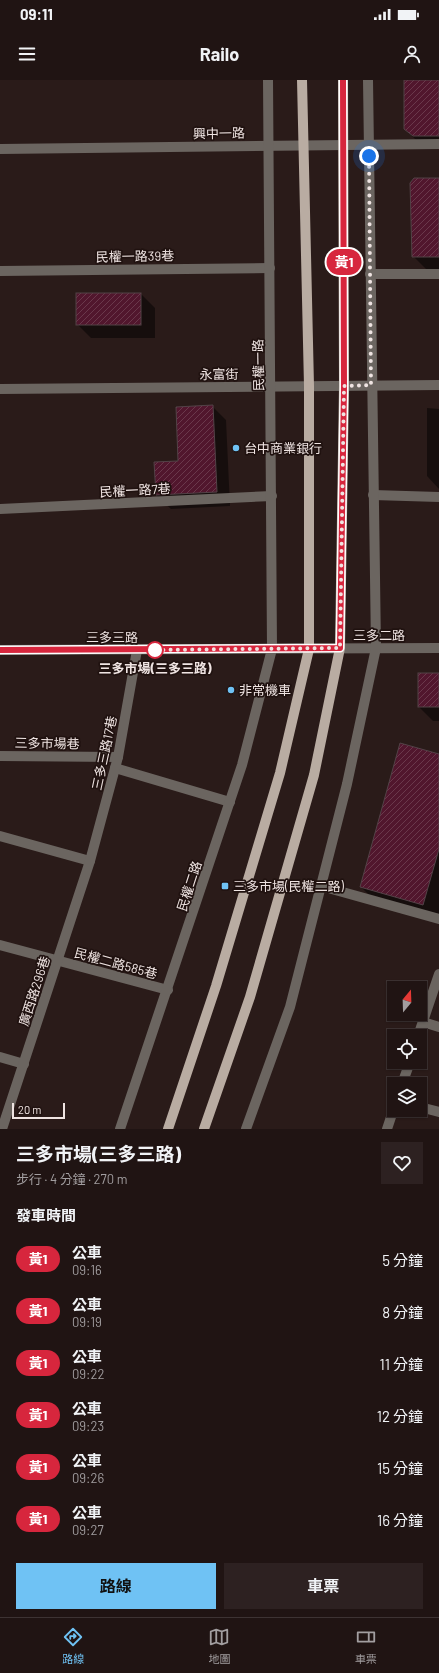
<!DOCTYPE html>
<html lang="zh-TW">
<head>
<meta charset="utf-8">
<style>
	:root { --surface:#201413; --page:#2d2121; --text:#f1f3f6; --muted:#a29ea0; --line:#3d3333; --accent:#6fc2f4 }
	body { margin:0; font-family:Barlow,"Noto Sans TC",sans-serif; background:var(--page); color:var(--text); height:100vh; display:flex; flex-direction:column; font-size:15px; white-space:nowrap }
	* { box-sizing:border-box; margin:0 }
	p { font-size:13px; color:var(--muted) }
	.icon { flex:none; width:22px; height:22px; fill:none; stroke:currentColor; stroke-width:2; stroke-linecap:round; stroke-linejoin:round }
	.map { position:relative; height:1049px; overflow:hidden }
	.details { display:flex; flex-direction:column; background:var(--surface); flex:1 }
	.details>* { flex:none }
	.badge { padding:0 8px; border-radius:13px; font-size:14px; line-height:26px }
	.needle { width:26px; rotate:19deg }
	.controls { position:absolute; left:387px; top:901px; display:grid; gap:8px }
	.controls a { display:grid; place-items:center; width:40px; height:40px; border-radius:0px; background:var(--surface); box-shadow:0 1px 3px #0004,0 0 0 1px var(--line); font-size:20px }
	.scale { position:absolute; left:12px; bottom:10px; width:53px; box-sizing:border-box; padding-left:4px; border:2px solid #efe4e2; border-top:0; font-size:11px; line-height:14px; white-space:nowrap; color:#efe4e2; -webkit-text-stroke:3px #201210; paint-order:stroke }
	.you { position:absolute; width:20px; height:20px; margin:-10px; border:3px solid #fff; border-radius:50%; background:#1a73e8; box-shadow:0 0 0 6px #1a73e833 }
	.map>.badge { position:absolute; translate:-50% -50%; box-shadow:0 0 0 2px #fff }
	h2 { padding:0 16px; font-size:15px; line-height:36px }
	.round { display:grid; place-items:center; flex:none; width:42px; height:42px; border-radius:0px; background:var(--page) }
	.head { display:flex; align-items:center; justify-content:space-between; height:68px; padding:0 16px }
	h1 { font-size:19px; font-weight:700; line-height:30px }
	.primary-button { display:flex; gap:8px; margin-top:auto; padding:8px 16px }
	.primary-button a { flex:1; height:46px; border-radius:0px; background:var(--accent); color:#111; font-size:16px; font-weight:700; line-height:46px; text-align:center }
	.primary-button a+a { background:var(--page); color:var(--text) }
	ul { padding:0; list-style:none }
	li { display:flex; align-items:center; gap:12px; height:52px; padding:0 16px }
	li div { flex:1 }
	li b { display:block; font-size:15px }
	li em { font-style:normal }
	li .badge { min-width:44px; font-weight:700; text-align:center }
	.status { display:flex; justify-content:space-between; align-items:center; height:28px; padding:0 20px; background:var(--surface); direction:ltr }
	.status svg { height:11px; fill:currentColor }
	header { display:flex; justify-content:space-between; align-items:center; height:52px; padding:0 16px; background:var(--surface); font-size:18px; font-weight:700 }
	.tabs { display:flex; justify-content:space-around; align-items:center; height:56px; border-top:1px solid var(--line); background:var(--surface); font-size:11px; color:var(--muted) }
	.tabs a { display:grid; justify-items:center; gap:2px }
	.tabs .selected { color:var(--accent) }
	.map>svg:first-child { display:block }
	.shadow { fill:#0007 }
	.building { fill:url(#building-hatch); stroke:#534247 }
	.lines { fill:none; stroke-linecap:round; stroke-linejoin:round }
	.minor { stroke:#6b6560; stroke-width:10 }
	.major { stroke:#b9aca2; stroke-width:10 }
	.line-casing { stroke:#fff; stroke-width:9 }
	.line { stroke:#d7263d; stroke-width:6 }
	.walk { stroke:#efe4e2; stroke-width:4; stroke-dasharray:0 7.2 }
	.poi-dot { fill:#6fc2f4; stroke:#201210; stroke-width:1.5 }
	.stop-dot { fill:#fff; stroke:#d7263d; stroke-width:2 }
	.labels { text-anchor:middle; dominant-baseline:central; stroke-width:3.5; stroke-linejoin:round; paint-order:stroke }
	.street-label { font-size:13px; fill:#efe4e2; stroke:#201210 }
	.poi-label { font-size:13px; fill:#efe4e2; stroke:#201210; text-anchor:start }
	.stop-label { font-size:13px; font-weight:bold; fill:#efe4e2; stroke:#201210 }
</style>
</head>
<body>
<div class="status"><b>09:11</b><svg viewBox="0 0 49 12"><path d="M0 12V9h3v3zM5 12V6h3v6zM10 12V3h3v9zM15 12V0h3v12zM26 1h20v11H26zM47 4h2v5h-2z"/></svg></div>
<header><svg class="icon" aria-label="menu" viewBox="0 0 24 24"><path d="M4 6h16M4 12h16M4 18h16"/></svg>Railo<svg class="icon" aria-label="person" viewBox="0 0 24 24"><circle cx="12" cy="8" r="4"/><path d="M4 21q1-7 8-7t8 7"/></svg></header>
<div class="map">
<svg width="439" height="1049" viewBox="0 0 439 1049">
	<defs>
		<pattern id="building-hatch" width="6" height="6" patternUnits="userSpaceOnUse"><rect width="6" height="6" fill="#51162d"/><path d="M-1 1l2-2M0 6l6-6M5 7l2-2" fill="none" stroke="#6a384b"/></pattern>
	</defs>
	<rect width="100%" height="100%" fill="#2a1b19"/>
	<g class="shadow">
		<polygon points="405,0 439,0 439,67 417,61 405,49"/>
		<polygon points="439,99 439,194 431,194 413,176"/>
		<polygon points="141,214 155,228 155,258 91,258 77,244"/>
		<polygon points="212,326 226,340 230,426 171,429 156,415 179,382"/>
		<polygon points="427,328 439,329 439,409 427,396"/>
		<polygon points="439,594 439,641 433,641 419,627"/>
		<polygon points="439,675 439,833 437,839 375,821 361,807"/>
	</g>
	<g class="building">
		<polygon points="404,0 439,0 439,56 413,56 404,49"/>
		<polygon points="414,98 439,98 439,177 412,177 410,103"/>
		<rect x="76" y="213" width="65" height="32"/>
		<polygon points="213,325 217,412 156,415 154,382 178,381 176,327"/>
		<rect x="418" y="593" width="21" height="34"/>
		<polygon points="400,663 439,674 439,769 423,825 360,807"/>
	</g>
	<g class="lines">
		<g class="minor">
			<polyline points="0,69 439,64"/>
			<polyline points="0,191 270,188"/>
			<polyline points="370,194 439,194"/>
			<polyline points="0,309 439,305"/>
			<polyline points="373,415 439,417"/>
			<polyline points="0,429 272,416"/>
			<polyline points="0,570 439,568"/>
			<polyline points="0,676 118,677"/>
			<polyline points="115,688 230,722"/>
			<polyline points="0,756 90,781"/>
			<polyline points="321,806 439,839"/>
			<polyline points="0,865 168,910"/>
			<polyline points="423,942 439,947"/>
			<polyline points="418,956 439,894"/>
			<polyline points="0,977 24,984"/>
			<polyline points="402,1004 410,982"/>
			<polyline points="420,1027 439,1032"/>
			<polyline points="2,1049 90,781 118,677 137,570"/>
			<polyline points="120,1049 242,685 272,569 268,0"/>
			<polyline points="246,1049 290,927 347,704 376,568 368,0"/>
			<polyline points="387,1049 394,1028"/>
		</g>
		<g class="major">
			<polyline points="168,1049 216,906 280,693 309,569 309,306 302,0"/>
			<polyline points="204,1049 250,917 314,695 340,568 344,305 343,0"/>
		</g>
	</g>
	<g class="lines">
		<g class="line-casing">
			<polyline id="line" points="0,570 340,568 344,306 343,0"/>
		</g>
		<use href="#line" class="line"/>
		<polyline class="walk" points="155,570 152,570 340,568 344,306 371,305 369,76"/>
	</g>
	<g class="poi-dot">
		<circle cx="236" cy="368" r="4"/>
		<circle cx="231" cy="610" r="4"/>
		<rect x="221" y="802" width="8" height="8" rx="2"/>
	</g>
	<circle class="stop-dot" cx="155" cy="570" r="8"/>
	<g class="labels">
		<g class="street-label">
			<text transform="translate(219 53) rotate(-1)">興中一路</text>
			<text transform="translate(135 176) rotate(-1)">民權一路39巷</text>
			<text transform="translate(258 285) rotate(-91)">民權一路</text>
			<text transform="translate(219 294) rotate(-1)">永富街</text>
			<text transform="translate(135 410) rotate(-3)">民權一路7巷</text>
			<text x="379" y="555">三多二路</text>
			<text x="112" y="557">三多三路</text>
			<text transform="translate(47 663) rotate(1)">三多市場巷</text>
			<text transform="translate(104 673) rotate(-78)">三多三路17巷</text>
			<text transform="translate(189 806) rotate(-72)">民權二路</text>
			<text transform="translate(116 883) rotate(15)">民權二路585巷</text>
			<text transform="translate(34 911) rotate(-72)">廣西路296巷</text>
		</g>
		<g class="poi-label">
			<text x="244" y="368">台中商業銀行</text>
			<text x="239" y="610">非常機車</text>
			<text x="233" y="806">三多市場(民權二路)</text>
		</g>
		<g class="stop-label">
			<text x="155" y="588">三多市場(三多三路)</text>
		</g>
	</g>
</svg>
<div class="controls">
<a><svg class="needle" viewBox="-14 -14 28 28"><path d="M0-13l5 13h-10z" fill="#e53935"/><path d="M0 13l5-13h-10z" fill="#a29ea0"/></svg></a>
<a><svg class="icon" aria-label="locate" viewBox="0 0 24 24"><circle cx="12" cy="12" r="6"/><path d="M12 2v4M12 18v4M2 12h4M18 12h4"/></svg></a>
<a><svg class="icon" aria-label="layers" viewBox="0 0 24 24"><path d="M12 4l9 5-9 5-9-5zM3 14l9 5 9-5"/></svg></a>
</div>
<div class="scale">20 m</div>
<div class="you" style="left:369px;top:76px"></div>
<b class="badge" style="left:344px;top:182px;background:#d7263d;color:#fff">黃1</b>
</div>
<section class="details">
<div class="head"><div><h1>三多市場(三多三路)</h1><p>步行 · 4 分鐘 · 270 m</p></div><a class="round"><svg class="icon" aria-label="heart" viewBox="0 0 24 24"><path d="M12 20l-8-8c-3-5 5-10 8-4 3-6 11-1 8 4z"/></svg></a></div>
<h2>發車時間</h2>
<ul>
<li><span class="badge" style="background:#d7263d;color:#fff">黃1</span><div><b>公車</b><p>09:16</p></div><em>5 分鐘</em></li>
<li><span class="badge" style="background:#d7263d;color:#fff">黃1</span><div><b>公車</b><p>09:19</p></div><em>8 分鐘</em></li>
<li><span class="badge" style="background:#d7263d;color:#fff">黃1</span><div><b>公車</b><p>09:22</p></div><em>11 分鐘</em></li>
<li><span class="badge" style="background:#d7263d;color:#fff">黃1</span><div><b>公車</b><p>09:23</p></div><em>12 分鐘</em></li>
<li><span class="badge" style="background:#d7263d;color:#fff">黃1</span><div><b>公車</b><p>09:26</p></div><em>15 分鐘</em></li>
<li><span class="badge" style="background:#d7263d;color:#fff">黃1</span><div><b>公車</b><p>09:27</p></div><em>16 分鐘</em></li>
</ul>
<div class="primary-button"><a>路線</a><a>車票</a></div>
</section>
<nav class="tabs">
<a class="selected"><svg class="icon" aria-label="directions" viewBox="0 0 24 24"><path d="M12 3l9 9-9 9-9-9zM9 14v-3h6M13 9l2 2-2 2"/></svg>路線</a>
<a><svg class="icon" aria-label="map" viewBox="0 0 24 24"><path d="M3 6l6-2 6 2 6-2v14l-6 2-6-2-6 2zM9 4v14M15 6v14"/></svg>地圖</a>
<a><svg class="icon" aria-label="tickets" viewBox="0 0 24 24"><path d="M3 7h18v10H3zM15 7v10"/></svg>車票</a>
</nav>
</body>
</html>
